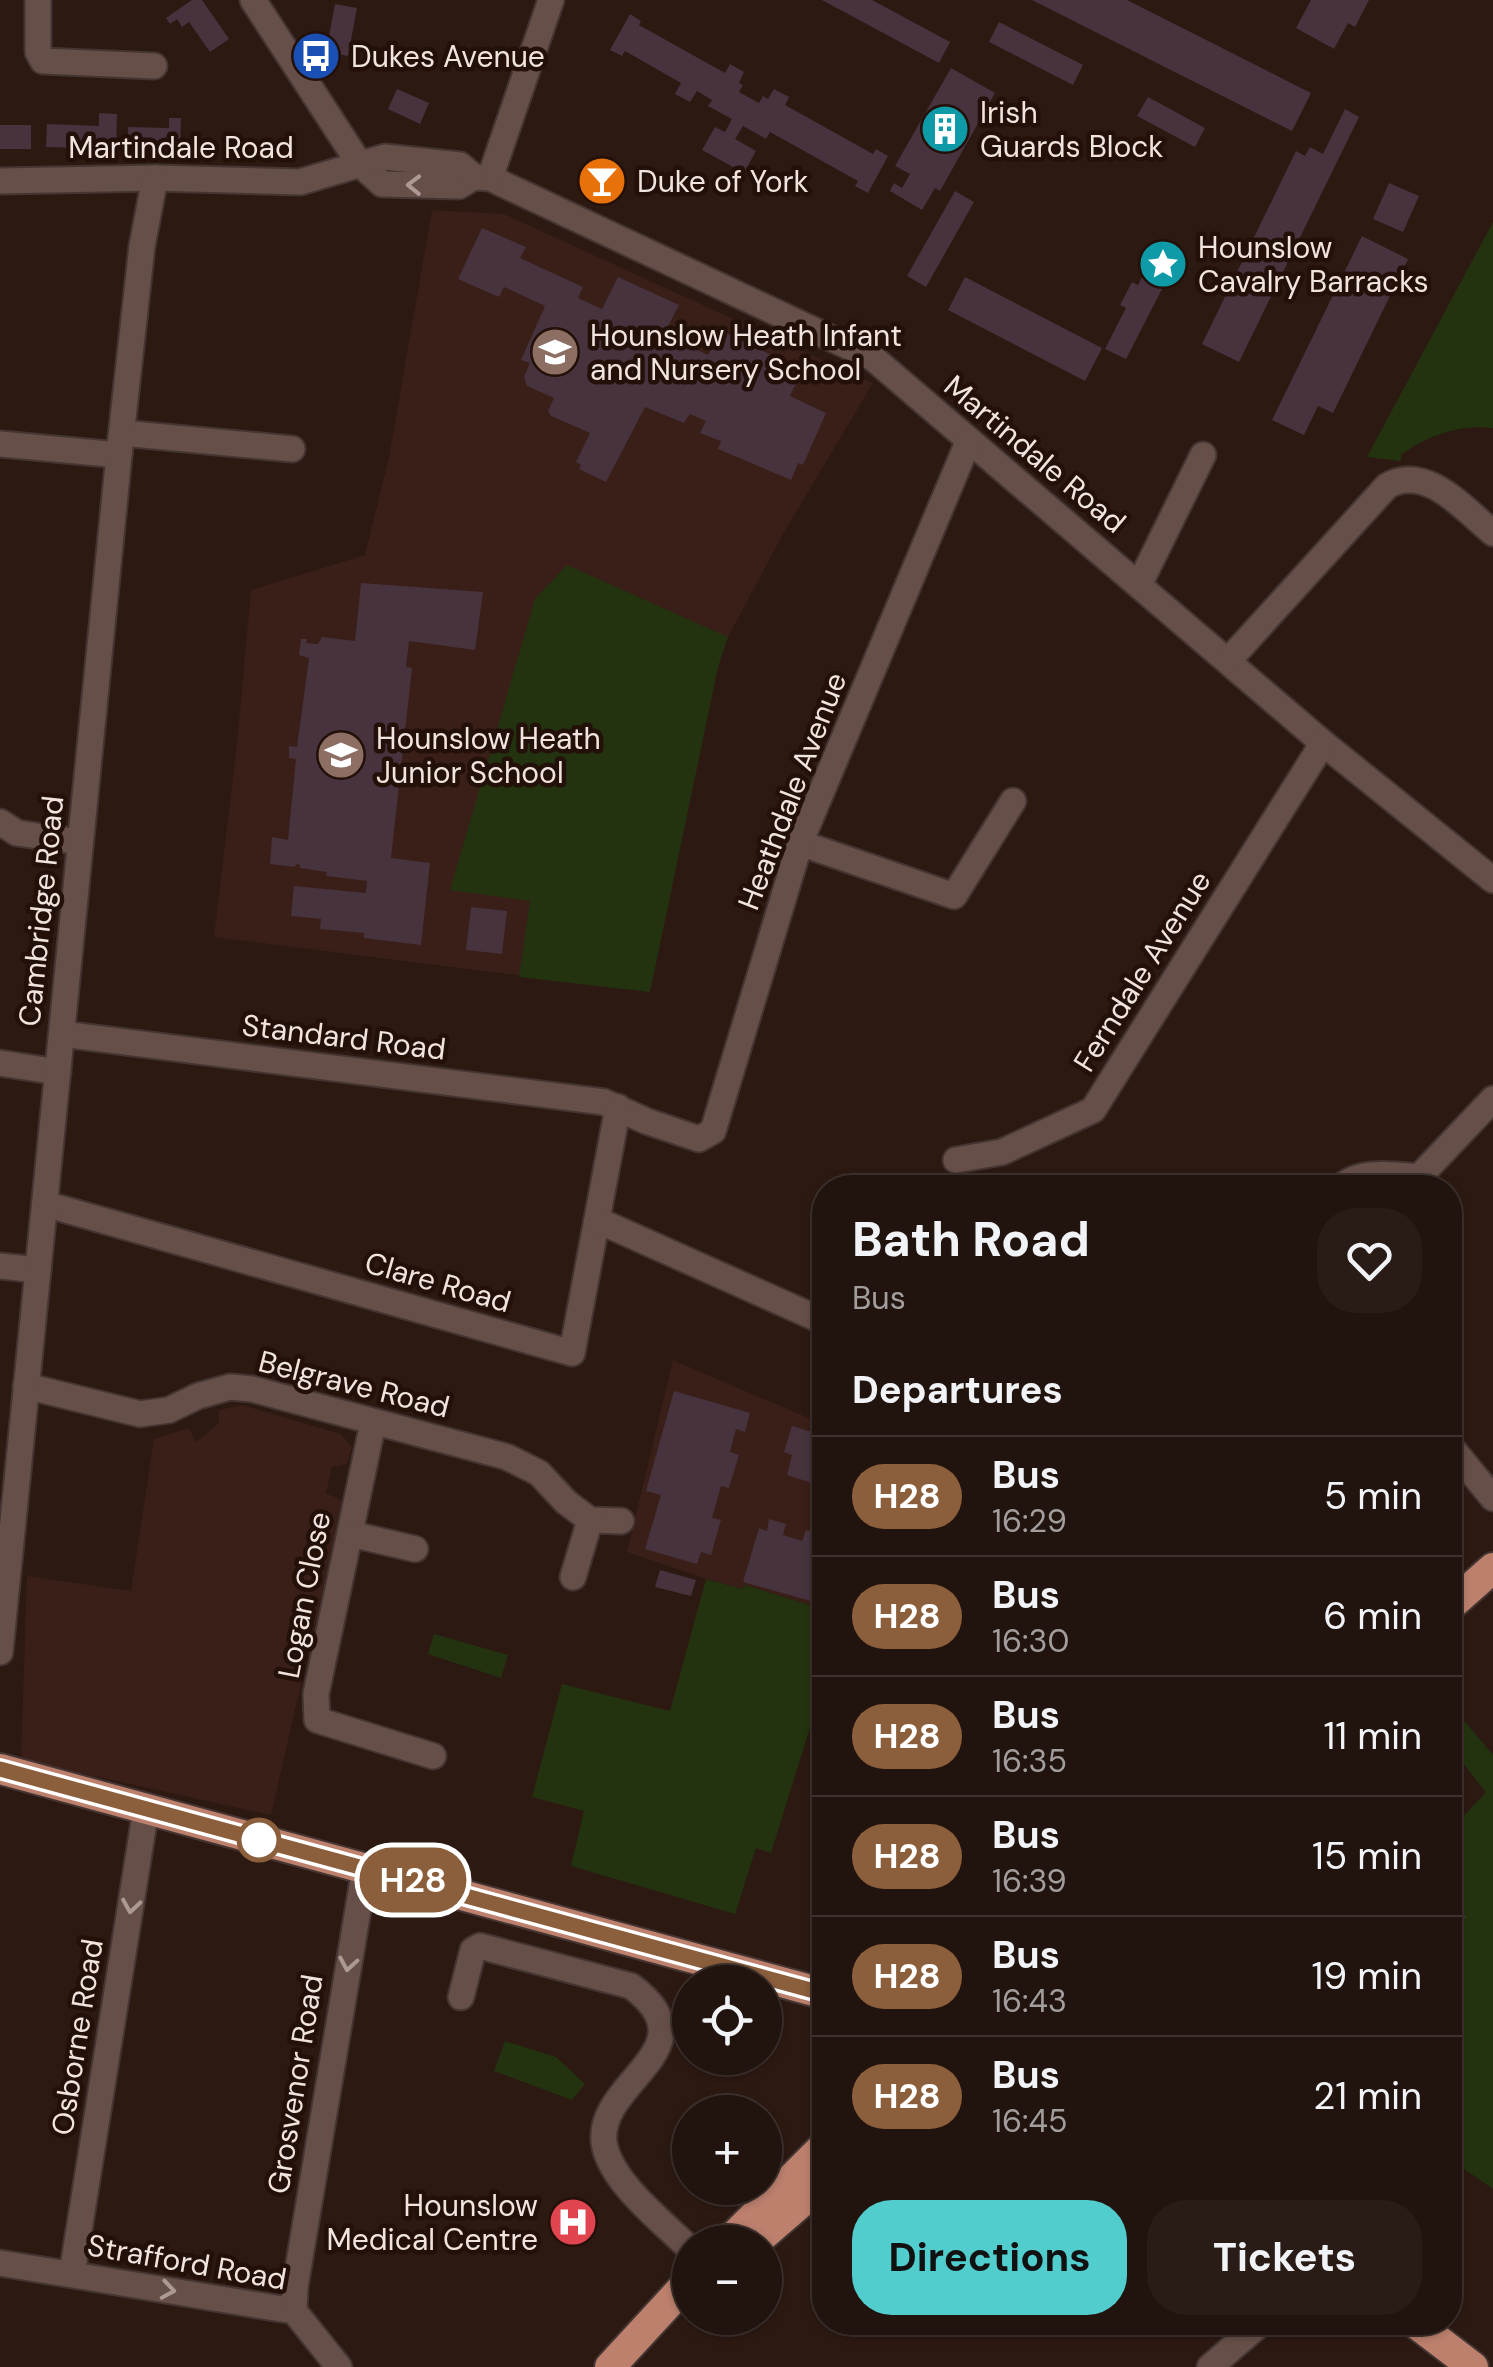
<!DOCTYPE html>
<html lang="en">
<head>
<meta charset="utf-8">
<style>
	:root { --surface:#21130e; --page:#291c17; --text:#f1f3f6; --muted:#a29e9e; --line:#3e322e; --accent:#52cdce }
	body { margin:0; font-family:"DM Sans",sans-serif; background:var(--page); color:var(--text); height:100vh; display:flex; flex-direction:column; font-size:38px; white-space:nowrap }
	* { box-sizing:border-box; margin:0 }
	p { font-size:32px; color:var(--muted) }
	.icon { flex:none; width:55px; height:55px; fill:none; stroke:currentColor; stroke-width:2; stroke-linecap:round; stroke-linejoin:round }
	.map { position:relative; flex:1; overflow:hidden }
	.details { position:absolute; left:812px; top:1175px; width:650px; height:1160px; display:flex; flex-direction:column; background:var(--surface); border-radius:40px; box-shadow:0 2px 8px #0004,0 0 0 2px var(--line) }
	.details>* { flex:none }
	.badge { padding:0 20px; border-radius:32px; font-size:35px; line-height:65px }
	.tools { position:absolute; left:672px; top:1965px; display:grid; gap:20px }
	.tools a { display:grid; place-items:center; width:110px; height:110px; border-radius:50%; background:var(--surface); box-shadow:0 2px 8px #0004,0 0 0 2px var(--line); font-size:50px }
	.map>.badge { position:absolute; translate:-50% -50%; box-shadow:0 0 0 5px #fff }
	h2 { padding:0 40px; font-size:38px; line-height:90px }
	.round { display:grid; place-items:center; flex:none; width:105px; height:105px; border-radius:40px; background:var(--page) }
	.headline { display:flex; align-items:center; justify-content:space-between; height:170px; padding:0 40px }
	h1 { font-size:48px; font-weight:700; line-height:75px }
	.cta { display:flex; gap:20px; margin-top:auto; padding:20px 40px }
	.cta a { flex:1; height:115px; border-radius:40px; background:var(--accent); color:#111; font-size:40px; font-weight:700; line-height:115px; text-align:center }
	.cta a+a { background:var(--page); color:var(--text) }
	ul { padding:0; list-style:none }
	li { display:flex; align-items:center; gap:30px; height:120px; padding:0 40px; border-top:2px solid var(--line) }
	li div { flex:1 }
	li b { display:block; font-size:38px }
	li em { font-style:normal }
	li .badge { min-width:110px; font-weight:700; text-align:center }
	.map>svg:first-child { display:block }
	.built { fill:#391f17 }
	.green { fill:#23330f }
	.building { fill:#46333e }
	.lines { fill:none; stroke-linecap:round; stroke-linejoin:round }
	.minor-casing { stroke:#443532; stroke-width:29 }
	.major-casing { stroke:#443532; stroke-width:34 }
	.minor { stroke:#664f48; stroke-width:25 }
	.major { stroke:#bc806d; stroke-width:30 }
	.oneway { stroke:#ac9993 }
	.line-casing { stroke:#fff; stroke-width:22 }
	.line { stroke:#8b5e3c; stroke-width:15 }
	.stop-dot { fill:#fff; stroke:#8b5e3c; stroke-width:5 }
	.labels { text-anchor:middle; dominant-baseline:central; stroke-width:9; stroke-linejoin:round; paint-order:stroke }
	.poi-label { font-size:30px; fill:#f1e3de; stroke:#221009; text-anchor:start }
	.street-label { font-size:30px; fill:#f1e3de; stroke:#221009 }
</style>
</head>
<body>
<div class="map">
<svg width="1493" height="2367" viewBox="0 0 1493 2367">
	<rect width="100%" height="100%" fill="#2c1912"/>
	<g class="built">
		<polygon points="432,210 504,214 873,383 783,534 728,637 718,667 650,992 214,937 237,743 251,590 365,555 389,457"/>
		<polygon points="673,1360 825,1425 825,1610 745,1585 743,1589 706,1579 627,1552"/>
		<polygon points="242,1405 341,1434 352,1447 347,1464 332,1467 326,1493 343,1501 271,1815 21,1760 27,1576 131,1591 154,1439 189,1428 196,1442 219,1423 219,1410"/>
	</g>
	<g class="green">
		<path d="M1493 222V428C1461 424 1427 435 1401 455V461L1367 457Z"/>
		<polygon points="567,565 728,637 718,667 650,992 519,977 530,901 450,890 535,599"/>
		<polygon points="706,1579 742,1589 745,1585 825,1610 825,1634 810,1685 822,1689 771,1853 756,1848 735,1914 571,1866 584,1811 532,1797 562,1684 670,1711"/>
		<polygon points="434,1634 508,1655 501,1678 428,1654"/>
		<polygon points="1450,1704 1493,1755 1493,2189 1450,2159 1450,1831 1486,1792 1450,1747"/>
		<polygon points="505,2041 556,2057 585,2084 572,2100 494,2071"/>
	</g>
	<g class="building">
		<polygon points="192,0 202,0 229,39 210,52 189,22 182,27 177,19 170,24 166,18"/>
		<polygon points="822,0 872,0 950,42 939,63"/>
		<polygon points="1032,0 1127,0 1311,93 1292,131"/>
		<polygon points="1311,0 1369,0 1355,27 1348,23 1334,49 1296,28"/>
		<polygon points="335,4 357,8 348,56 326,52"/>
		<polygon points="630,14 641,21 639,25 725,73 730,64 744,72 739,83 743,85 739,92 759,103 763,96 768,99 774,89 789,97 785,105 873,154 876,149 888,156 868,193 855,186 858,181 770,132 766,139 743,126 735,139 756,151 744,173 702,150 715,127 725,132 732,119 708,106 712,100 697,91 690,102 675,94 681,83 625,51 622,56 610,50"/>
		<polygon points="999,22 1083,65 1073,85 989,42"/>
		<polygon points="951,68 995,93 940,191 935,188 922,210 890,191 894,183 902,188 910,174 895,166"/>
		<polygon points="397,89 429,103 420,124 388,109"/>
		<polygon points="1148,97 1205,128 1195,147 1137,116"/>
		<polygon points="1345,109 1359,117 1239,362 1202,344 1296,151 1305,156 1310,147 1323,154"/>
		<polygon points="99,113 117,114 116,149 46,147 47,124 99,126"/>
		<polygon points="169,118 181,118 180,151 128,150 128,127 169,128"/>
		<rect x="0" y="125" width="31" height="24"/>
		<polygon points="1389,183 1419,196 1403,232 1373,219"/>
		<polygon points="955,191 974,202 926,287 907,276"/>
		<polygon points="482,228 526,247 520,258 583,287 578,298 602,309 618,277 679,305 664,334 708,355 720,330 802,370 790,396 826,413 803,465 798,463 791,480 718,449 721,441 700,433 706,421 690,414 684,423 645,407 606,482 579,469 581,465 576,462 590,433 551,416 548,411 554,398 527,386 524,377 530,363 521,360 545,306 504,287 499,297 458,279"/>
		<polygon points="1362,236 1408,259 1333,413 1318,406 1304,435 1272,420"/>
		<polygon points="1157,247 1178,258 1126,359 1105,349 1126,308 1120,305 1132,282 1138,285"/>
		<polygon points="965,277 1102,348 1085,381 948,310"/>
		<polygon points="361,583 483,592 475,650 409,641 406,667 412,668 391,858 430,863 421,945 364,938 364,933 320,929 321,919 291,916 294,886 366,893 367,881 326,876 327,872 300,868 300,865 296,864 295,867 270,864 272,837 288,840 296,759 289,758 289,746 297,747 309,658 299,655 301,639 307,639 306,643 318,644 322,637 355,641"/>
		<polygon points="471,907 507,911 502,954 466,950"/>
		<polygon points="674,1391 750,1413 745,1432 736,1429 730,1452 739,1455 729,1488 721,1486 712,1518 721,1520 711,1555 701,1552 697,1564 645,1549 661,1495 646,1491"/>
		<polygon points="792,1426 825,1436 825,1480 814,1477 812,1483 787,1475 792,1455 784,1452"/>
		<polygon points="769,1519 786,1524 783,1535 802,1541 806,1530 825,1535 825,1605 743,1582 759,1528 767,1531"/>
		<polygon points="660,1570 696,1580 691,1596 655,1587"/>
		<polygon points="1450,1902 1466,1917 1450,1934"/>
	</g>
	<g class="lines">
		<g class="minor-casing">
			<g id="minor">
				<polyline points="38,0 38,52 43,61 154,66"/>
				<polyline points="253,0 359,163 382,184 459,186 474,177 490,178 873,358 1323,743 1493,880"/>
				<polyline points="490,178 551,0"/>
				<polyline points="0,181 155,178 300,182 385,157 460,165 474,177"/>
				<polyline points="122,433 292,449"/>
				<polyline points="0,444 119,455"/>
				<polyline points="1139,585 1203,455"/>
				<path d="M1228 661 1387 486C1426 463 1464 509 1493 533"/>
				<polyline points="0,822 17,833 80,842"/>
				<polyline points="800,843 954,896 1013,801"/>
				<polyline points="62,1034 604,1102 646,1121 699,1139 713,1131 800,843 969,440"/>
				<polyline points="0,1063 58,1072"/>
				<polyline points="956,1160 1002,1152 1093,1110 1323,743"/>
				<path d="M1340 1188C1359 1169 1394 1175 1419 1177L1493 1099"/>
				<polyline points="45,1204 572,1353 618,1107"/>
				<polyline points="597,1220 825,1322"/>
				<polyline points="0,1266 38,1270"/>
				<polyline points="26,1386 140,1414 169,1410 198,1396 230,1387 252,1389 507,1457 539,1473 566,1502 590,1520 621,1521"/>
				<polyline points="373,1423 316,1694 317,1720 433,1756"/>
				<polyline points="1450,1446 1493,1498"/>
				<polyline points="351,1534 415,1549"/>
				<polyline points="573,1577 590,1520"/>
				<polyline points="0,1652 119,455 142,246 155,178"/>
				<path d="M461 1997 473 1950 480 1946 631 1986C715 2048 597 2081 604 2142 609 2181 663 2222 690 2249"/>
				<polyline points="0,2263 294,2311 339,2367"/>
				<polyline points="72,2274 146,1809"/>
				<polyline points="294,2311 295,2287 365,1868"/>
				<polyline points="1210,2367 1262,2322"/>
			</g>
		</g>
		<g class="major-casing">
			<g id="major">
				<polyline points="1450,1606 1493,1568"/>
				<polyline points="0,1769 825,1994"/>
				<polyline points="759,2239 825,2182"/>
				<polyline points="728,2242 825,2145"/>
				<polyline points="1414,2322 1473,2367"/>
				<polyline points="610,2367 690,2280"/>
			</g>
		</g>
		<use href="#minor" class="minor"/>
		<use href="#major" class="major"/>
	</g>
	<defs><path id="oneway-chevron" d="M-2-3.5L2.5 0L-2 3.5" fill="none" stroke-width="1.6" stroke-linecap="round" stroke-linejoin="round" transform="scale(2.5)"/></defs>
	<g class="oneway">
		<use href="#oneway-chevron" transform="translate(414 185) rotate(-179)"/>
		<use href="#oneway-chevron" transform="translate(131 1906) rotate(99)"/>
		<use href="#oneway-chevron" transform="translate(348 1964) rotate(100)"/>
		<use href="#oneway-chevron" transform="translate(168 2290) rotate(9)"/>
	</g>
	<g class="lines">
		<g class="line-casing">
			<polyline id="line" points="0,1769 825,1994"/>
		</g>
		<use href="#line" class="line"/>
	</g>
	<defs>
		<g id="bus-disc" transform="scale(2.5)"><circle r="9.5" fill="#1a4fb4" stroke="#221009"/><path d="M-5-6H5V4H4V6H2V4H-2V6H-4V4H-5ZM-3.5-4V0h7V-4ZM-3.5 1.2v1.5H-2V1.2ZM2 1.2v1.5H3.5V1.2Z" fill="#fff"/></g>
		<g id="building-disc" transform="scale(2.5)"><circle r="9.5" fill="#0f9aa8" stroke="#221009"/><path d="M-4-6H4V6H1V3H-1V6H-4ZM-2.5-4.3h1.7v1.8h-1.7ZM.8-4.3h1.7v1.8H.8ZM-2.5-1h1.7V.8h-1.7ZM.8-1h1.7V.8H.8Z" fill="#fff"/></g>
		<g id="bar-disc" transform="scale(2.5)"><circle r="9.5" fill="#e8710a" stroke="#221009"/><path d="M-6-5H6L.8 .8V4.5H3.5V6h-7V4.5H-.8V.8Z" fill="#fff"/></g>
		<g id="sight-disc" transform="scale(2.5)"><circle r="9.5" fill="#0f9aa8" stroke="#221009"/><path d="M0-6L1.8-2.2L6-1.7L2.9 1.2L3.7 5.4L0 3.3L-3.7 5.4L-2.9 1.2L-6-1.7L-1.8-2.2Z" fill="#fff"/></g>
		<g id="school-disc" transform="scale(2.5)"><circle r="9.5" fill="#8d6e63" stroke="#221009"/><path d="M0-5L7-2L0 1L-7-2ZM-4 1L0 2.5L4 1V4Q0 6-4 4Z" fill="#fff"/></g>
		<g id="hospital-disc" transform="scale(2.5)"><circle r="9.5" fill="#e0444e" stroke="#221009"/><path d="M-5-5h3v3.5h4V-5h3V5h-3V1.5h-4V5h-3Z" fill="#fff"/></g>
	</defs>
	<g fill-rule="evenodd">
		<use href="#bus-disc" x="316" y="56"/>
		<use href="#building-disc" x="945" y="129"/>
		<use href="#bar-disc" x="602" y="181"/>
		<use href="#sight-disc" x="1163" y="264"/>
		<use href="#school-disc" x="555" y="352"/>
		<use href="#school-disc" x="341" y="755"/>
		<use href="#hospital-disc" x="573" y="2222"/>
	</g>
	<circle class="stop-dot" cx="259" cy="1840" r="20"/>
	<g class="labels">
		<g class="poi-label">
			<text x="351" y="56">Dukes Avenue</text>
			<text x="980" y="112">Irish<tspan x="980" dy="34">Guards Block</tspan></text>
			<text x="637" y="181">Duke of York</text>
			<text x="1198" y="247">Hounslow<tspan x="1198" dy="34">Cavalry Barracks</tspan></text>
			<text x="590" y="335">Hounslow Heath Infant<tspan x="590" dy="34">and Nursery School</tspan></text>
			<text x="376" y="738">Hounslow Heath<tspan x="376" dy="34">Junior School</tspan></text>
			<text x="538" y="2205" text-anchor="end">Hounslow<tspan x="538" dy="34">Medical Centre</tspan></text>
		</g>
		<g class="street-label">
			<text x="181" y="147">Martindale Road</text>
			<text transform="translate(1035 454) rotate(40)">Martindale Road</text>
			<text transform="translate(792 791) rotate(-69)">Heathdale Avenue</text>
			<text transform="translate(41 911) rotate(-84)">Cambridge Road</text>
			<text transform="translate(1142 971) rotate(-58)">Ferndale Avenue</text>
			<text transform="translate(344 1037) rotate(7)">Standard Road</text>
			<text transform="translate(438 1282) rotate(16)">Clare Road</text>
			<text transform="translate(354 1384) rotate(14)">Belgrave Road</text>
			<text transform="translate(304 1595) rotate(-79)">Logan Close</text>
			<text transform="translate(77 2037) rotate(-81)">Osborne Road</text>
			<text transform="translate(295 2084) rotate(-81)">Grosvenor Road</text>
			<text transform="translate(187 2262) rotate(10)">Strafford Road</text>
		</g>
	</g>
</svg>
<div class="tools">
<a><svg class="icon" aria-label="locate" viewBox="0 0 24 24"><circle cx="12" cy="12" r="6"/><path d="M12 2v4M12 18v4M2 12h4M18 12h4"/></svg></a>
<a>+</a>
<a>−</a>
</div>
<b class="badge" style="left:413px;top:1880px;background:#8b5e3c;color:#fff">H28</b>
<section class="details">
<div class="headline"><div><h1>Bath Road</h1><p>Bus</p></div><a class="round"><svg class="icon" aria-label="heart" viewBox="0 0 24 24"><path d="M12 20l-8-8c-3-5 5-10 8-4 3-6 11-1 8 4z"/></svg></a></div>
<h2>Departures</h2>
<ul>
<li><span class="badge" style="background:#8b5e3c;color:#fff">H28</span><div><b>Bus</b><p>16:29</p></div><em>5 min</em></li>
<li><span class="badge" style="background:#8b5e3c;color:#fff">H28</span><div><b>Bus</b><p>16:30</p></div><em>6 min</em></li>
<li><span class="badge" style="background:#8b5e3c;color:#fff">H28</span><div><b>Bus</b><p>16:35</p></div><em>11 min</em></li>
<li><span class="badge" style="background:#8b5e3c;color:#fff">H28</span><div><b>Bus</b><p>16:39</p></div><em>15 min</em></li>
<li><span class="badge" style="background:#8b5e3c;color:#fff">H28</span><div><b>Bus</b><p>16:43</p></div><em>19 min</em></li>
<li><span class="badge" style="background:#8b5e3c;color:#fff">H28</span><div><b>Bus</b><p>16:45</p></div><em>21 min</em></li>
</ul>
<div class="cta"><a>Directions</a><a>Tickets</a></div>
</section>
</div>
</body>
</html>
